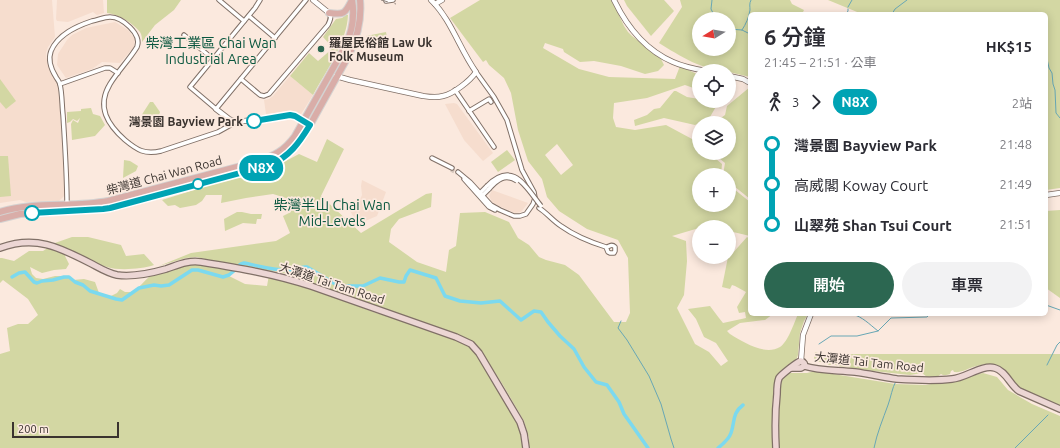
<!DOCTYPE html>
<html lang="zh-TW">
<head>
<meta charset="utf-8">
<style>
	:root { --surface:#fff; --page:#f2f2f3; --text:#2b2b33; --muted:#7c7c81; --accent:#2c6751 }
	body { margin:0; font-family:Ubuntu,"Noto Sans TC",sans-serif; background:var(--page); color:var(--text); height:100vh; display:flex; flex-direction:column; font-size:15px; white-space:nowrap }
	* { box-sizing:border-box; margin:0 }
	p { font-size:13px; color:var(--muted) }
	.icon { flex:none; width:22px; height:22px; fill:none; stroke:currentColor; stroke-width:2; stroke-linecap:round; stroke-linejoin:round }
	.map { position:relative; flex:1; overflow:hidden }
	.sheet { position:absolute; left:748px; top:12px; width:300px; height:304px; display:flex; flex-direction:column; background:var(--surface); border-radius:6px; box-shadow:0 2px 10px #0003 }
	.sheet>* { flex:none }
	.badge { padding:0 8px; border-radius:13px; font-size:14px; line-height:26px }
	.needle { width:26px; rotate:259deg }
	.controls { position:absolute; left:692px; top:12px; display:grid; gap:8px }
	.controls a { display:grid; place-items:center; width:44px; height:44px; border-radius:50%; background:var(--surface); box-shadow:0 2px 10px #0003; font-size:20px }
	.scale { position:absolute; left:12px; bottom:10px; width:107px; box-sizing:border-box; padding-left:4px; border:2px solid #3a332f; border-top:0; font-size:11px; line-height:14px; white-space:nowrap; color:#3a332f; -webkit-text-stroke:3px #fbe9de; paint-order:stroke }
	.map>.badge { position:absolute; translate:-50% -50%; box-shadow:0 0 0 2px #fff }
	.legs { display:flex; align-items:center; gap:6px; height:44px; padding:0 16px; font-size:13px }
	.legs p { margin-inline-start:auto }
	.summary { display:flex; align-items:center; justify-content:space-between; height:68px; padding:0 16px }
	h1 { font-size:22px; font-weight:600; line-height:30px }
	.action { display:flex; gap:8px; margin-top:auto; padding:8px 16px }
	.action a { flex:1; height:46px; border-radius:24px; background:var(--accent); color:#fff; font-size:16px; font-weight:600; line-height:46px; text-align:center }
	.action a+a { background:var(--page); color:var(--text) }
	ul { padding:0 16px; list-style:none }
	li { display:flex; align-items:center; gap:14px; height:40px; font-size:15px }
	li i { display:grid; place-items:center; width:6px; height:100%; margin:0 5px; background:currentColor }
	li i::after { content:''; width:10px; height:10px; margin:-5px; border:3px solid; border-radius:50%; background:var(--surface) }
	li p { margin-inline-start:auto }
	li:first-child i { background:linear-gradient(#0000 50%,currentColor 0) }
	li:last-child i { background:linear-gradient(currentColor 50%,#0000 0) }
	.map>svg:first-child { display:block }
	.built { fill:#f6ddce }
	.green { fill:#d3d7a3; fill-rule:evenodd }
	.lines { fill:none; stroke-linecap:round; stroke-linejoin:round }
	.stream { stroke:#68a7b5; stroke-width:1 }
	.canal { stroke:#7bd9ef; stroke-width:3.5 }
	.minor-tunnel { stroke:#d4c5bb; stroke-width:3.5; stroke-dasharray:3.5 2; stroke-linecap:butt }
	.minor-casing { stroke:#807067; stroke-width:5.5 }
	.tertiary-casing { stroke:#807067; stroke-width:6 }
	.secondary-casing { stroke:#807067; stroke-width:8 }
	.primary-casing { stroke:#d4d2d1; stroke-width:8 }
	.minor { stroke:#fff; stroke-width:3.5 }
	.tertiary { stroke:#fff; stroke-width:4.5 }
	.secondary { stroke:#ecd6d4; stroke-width:5.5 }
	.primary { stroke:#d9ada8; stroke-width:6 }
	.rail { stroke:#8e827b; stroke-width:1; stroke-dasharray:7 7; stroke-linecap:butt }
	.minor-bridge-casing { stroke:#807067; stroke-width:5.5; stroke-linecap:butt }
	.minor-bridge { stroke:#fff; stroke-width:3.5 }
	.line-1-casing { stroke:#fff; stroke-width:9 }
	.line-1 { stroke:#00a3b4; stroke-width:6 }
	.poi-dot { fill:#2c6751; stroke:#fbe9de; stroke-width:1.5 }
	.stop-1-dot { fill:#fff; stroke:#00a3b4; stroke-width:2 }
	.labels { text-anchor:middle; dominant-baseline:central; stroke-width:3.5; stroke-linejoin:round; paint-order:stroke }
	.poi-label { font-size:12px; font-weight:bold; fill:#3a332f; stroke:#fbe9de; text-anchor:start }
	.stop-label { font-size:12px; font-weight:bold; fill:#3a332f; stroke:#fbe9de; text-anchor:end }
	.street-label { font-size:12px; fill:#3a332f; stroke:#fbe9de }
	.quarter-label { font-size:14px; fill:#0a573f; stroke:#fbe9de }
</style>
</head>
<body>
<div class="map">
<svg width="1060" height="448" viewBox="0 0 1060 448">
	<rect width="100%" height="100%" fill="#fbe9de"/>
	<g class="built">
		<polygon points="0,0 52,0 55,37 48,47 46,53 47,62 49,69 59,87 65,195 59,201 26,202 20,200 0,203"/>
		<polygon points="57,0 103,0 104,13 97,15 93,12 68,22 57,21 56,19"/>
		<polygon points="115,22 128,30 135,39 134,47 120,63 102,62 92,69 66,78 57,65 58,54 67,40 72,35 86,28"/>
		<polygon points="290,76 313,95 303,111 301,114 289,111 266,114 264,100 269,99 273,96"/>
		<polygon points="454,103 457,104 493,153 483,161 464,140 445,104"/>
		<polygon points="362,180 386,192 377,216 358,224 350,211 357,206 362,195 361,186"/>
		<polygon points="492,190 528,203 521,212 515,213 499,206 492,202 489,196"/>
	</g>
	<g class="green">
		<path d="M107 0H181L174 10 155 25 142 42C142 39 142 35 140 32 133 23 118 14 107 13Z"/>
		<path d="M480 0H612L624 26 628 32 632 36 660 57 664 65 658 71 645 74 621 66 594 61 580 62 564 52 563 49 545 43 543 48 579 69 609 77 675 79 680 66 699 75V90L685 85 647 98 614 103 613 118 616 127 635 130 666 125 692 139 699 145V153H709L722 164 721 175H699V205H729V185L750 202V236L729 231V227L706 226 699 227V228L672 236 686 241 687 261 684 295 677 308 695 344 709 352 721 366 728 361 716 343 704 337 696 319 688 309 710 306 719 318 723 323 746 318 745 312 739 313 737 307 746 292 735 286 732 285 730 289 722 287 728 257 731 255 747 237 750 239V314H773L765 320 740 323 727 331 730 334C743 342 765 356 780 347 788 342 794 323 798 314H808L804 321 800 333 798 355 794 365C787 368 782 369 778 375 770 386 773 434 773 448H529V438L524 421 503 385 478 346 470 340 453 333 378 307 295 276 279 272 233 266 197 257 186 258 159 266 191 253 276 241 290 233 283 216 291 212 286 198 273 194 246 198 221 203 222 195H206L202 201 196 205 180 208 175 205 168 206 162 200 223 181 265 172 299 154 317 162 327 139 344 149 321 196 361 233 426 194 432 193 431 207 399 219 391 229 389 242 417 262 446 272 449 250 456 246 460 213 485 212 509 222 518 238 529 245 539 257 546 260 565 265 579 275 614 322H626L630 313 628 258 618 240 587 229 559 211 547 197 542 179 528 161 518 130 511 93 504 78 489 65 486 60 483 62 450 18ZM557 144 573 165 561 175 545 155Z"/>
		<polygon points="624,0 664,0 674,11 651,36 627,6"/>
		<path d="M680 0H790L792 4 804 10 802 14H750V77L729 72V71C703 71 680 56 659 43L682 7ZM699 19H729V49H699Z"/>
		<polygon points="828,0 1060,0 1060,188 1046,190 1046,14 862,14"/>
		<path d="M346 15H348C347 42 326 71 313 95L290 76 309 53 318 61 333 48 323 37 336 19 342 18Z"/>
		<polygon points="386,32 388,43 368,47 366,36"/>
		<polygon points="0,79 16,101 6,109 0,102"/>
		<polygon points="750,87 750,199 729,182 729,175 723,175 725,163 713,153 729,153 729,123 714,123 725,115 727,106"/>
		<polygon points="674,91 676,91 687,97 699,99 699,101 708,101 718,103 710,117 695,125 664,118 635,126 634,120 647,115 654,109 660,108"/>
		<polygon points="150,102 153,102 160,112 159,115 141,119 141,116"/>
		<polygon points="91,108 93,114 100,116 105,125 95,136 72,140 71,124 73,120 78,123 80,118 77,121 73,119 70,122 67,123 67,112 81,111 81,109"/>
		<polygon points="507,150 515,160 498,172 491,162"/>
		<polygon points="0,156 8,156 11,196 0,197"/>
		<polygon points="124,160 130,161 138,166 136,171 123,178"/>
		<polygon points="1060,210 1060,298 1046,288 1046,211"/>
		<polygon points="237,212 242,212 251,214 262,214 261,219 257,219 256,224 243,223 225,231 224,219"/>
		<path d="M72 237H88L121 245 126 256 144 254 154 265C142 269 119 271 107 267 93 263 80 255 67 249L65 256 69 264 66 269 54 270 42 273 30 267 32 274 36 278 43 279 55 276H64L73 280 84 279 95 282 99 293 109 297 117 293 120 289 125 292H133C139 288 144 281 149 277 157 272 188 262 198 263 211 265 221 269 235 270L229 276 245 284 267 286 269 275 294 282 376 313 408 321 467 345 473 350 498 388 519 423 523 439V448H0V354L10 351 7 328 18 324H28L38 315 28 299 3 280 0 283V258H2L14 261 29 251H43L55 243Z"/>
		<path d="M815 352 821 354H1060V406L1020 388C1000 373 1004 357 973 367 967 369 961 373 954 372L953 370 951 371 950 374C947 375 944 376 941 374L937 377H927L922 373 910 375 873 371 838 366 834 364 829 365 824 362H817L814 358Z"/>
		<polygon points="815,371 895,384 926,385 967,377 983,373 997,377 1008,390 1032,404 1060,416 1060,448 779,448 778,408 782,379 788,373 807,373"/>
	</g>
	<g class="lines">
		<g class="stream">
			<polyline points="712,0 711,9 716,19"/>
			<polyline points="848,7 852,0"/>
			<polyline points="846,14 848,11 848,9"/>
			<polyline points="892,14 895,9 907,0"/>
			<polyline points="729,29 742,30 750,34"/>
			<path d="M742 30C746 24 749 17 750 10 750 6 749 4 751 0"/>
			<polyline points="1046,54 1049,68 1052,73 1053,84 1055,90 1056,113 1060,118"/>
			<polyline points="1046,305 1060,310"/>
			<path d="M852 314C863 317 869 324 878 331"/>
			<polyline points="621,321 618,328 627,340 649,376 661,404 671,439 674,448"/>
			<polyline points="819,344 831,336 857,336 878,331 891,318 927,317 930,314"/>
			<polyline points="1047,365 1057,345 1060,342"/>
			<path d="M874 448C877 433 883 419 888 405 891 397 892 388 896 381"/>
			<polyline points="1015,448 1048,415"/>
		</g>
		<g class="canal">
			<path d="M237 267 241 264 244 263C259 266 276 271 292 270 297 270 300 266 307 267L342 288 348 286H363L380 278 399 282H404L406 276 410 270 436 278 445 296 460 301 481 303 500 301 521 320 534 311 541 312 548 322 560 336 574 349 584 367 596 382 607 385 619 402 624 414 648 448"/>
			<polyline points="12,277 19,273 25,272 34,282 37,283 42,281 53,280 64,277 69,277 75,282 83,285 90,291 116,299 122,300 139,288 154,285 161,286 169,285 192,270 198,270 223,277 229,275 235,270"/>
			<path d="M718 448C723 444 729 439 731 433 735 422 732 413 743 405"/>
		</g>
		<polyline class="minor-tunnel" points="451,170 457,173"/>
		<g class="minor-casing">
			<g id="minor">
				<polyline points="219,0 244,21"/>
				<polyline points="260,0 255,8 190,87 216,109 306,0"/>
				<polyline points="386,1 393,0"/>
				<polyline points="249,16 275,38"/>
				<polyline points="184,35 213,59"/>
				<path d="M241 79 260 95 264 96 269 94 328 25C330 21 332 17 329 13"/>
				<polyline points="60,84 105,68 110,68 118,73"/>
				<polyline points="455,90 494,147"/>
				<polyline points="469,111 489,99 491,102"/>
				<polyline points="432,158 452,168"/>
				<polyline points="458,172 470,182 491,205 500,210 514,216 520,216 526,214 533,204 535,198 534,192 522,170 507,120 494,97 476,72"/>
				<polyline points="464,179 489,207 495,210"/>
				<polyline points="479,194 487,186"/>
				<polyline points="481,197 489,189"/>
				<path d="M67 206C67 176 65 146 63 115 62 107 62 91 60 85 60 82 57 79 56 77 51 69 48 59 51 51 58 34 77 26 92 21 98 20 104 17 110 17 122 17 142 34 137 47 129 60 118 71 110 84 96 107 108 125 125 140 137 150 145 155 161 151L218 132 236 122"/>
				<path d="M539 208C547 213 553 221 561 226 575 236 590 242 606 247 610 247 611 243 615 247V251L614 253H610L608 252 606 247"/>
			</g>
		</g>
		<g class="tertiary-casing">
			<g id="tertiary">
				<polyline points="313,0 329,13"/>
				<path d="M614 0C627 27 645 50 673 62 684 67 695 69 706 71"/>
				<polyline points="435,4 442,0"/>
				<path d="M336 76 350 80 423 96C430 97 436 98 443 96 453 94 470 81 476 72 460 50 451 19 431 0"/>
				<polyline points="729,76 743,79 750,83"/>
				<polyline points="216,109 229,119 236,122 290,115 295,116 310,125"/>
				<polyline points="1046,195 1060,193"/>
				<polyline points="801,361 803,335 811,314"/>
			</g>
		</g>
		<g class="secondary-casing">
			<g id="secondary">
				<path d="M0 248C35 235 59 247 90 263 98 267 107 273 117 275 131 277 152 273 166 269 178 265 188 260 201 262 238 268 275 274 311 286L456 337 471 344 479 353 520 422 524 434 526 448"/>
				<path d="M791 368H801L804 366C820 371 838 370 855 372 869 374 883 377 897 379 913 380 936 381 952 379 966 378 982 364 995 368 1006 371 1010 385 1019 391L1060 409"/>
				<path d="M776 448C775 430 775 412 777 394 777 389 777 383 779 378 781 375 797 362 801 361 804 362 805 364 804 366"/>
			</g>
		</g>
		<g class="primary-casing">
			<g id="primary">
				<path d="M329 13C344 15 345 14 352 0"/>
				<path d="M0 212C34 201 73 208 108 201L256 162C274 156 284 151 295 136L345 47C352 32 355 16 352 0"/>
				<path d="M0 219 20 214 103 209 110 208 258 168C286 160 295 149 310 125L349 55C357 38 362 20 360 0"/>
			</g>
		</g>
		<use href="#minor" class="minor"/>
		<use href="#tertiary" class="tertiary"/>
		<use href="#secondary" class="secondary"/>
		<use href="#primary" class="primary"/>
		<polyline class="rail" points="381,0 396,4"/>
		<g class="minor-bridge-casing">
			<g id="minor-bridge">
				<path d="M487 186C513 160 525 186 541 206"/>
				<path d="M489 189C497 180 505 173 517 181"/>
			</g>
		</g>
		<use href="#minor-bridge" class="minor-bridge"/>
	</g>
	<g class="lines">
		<g class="line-1-casing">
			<path id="line-1" d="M32 213 103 209 110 208 270 165C290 156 299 143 310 125L295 116 290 115 254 121"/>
		</g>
		<use href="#line-1" class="line-1"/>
	</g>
	<circle class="poi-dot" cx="321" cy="49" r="4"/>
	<g class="stop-1-dot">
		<circle cx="254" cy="121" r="7"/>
		<circle cx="198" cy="184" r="5"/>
		<circle cx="32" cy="213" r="7"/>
	</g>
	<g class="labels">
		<g class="poi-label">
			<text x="329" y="42">羅屋民俗館 Law Uk<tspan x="329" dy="14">Folk Museum</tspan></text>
		</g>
		<g class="stop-label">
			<text x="243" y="121">灣景園 Bayview Park</text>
		</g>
		<g class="street-label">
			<text transform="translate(164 175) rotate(-15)">柴灣道 Chai Wan Road</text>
			<text transform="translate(332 283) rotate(18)">大潭道 Tai Tam Road</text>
			<text transform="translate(869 362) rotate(6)">大潭道 Tai Tam Road</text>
		</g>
		<g class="quarter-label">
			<text x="211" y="43">柴灣工業區 Chai Wan<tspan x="211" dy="16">Industrial Area</tspan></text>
			<text x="332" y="205">柴灣半山 Chai Wan<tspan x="332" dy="16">Mid-Levels</tspan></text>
		</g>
	</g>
</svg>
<div class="controls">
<a><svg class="needle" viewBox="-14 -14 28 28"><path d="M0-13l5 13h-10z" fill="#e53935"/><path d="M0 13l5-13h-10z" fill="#7c7c81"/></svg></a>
<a><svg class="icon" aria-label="locate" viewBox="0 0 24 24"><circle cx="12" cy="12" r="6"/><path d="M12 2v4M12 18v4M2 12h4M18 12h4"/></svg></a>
<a><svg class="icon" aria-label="layers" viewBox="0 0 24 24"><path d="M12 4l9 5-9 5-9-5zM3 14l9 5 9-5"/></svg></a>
<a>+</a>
<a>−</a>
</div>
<div class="scale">200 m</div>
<b class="badge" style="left:261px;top:168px;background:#00a3b4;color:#fff">N8X</b>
<section class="sheet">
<div class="summary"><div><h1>6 分鐘</h1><p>21:45 – 21:51 · 公車</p></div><b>HK$15</b></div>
<div class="legs"><svg class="icon" aria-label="walk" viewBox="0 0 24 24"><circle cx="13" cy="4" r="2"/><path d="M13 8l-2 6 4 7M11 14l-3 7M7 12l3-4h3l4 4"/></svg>3<svg class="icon" aria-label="forward" viewBox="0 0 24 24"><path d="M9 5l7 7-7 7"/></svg><b class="badge" style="background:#00a3b4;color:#fff">N8X</b><p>2站</p></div>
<ul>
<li><i style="color:#00a3b4"></i><b>灣景園 Bayview Park</b><p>21:48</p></li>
<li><i style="color:#00a3b4"></i><span>高威閣 Koway Court</span><p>21:49</p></li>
<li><i style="color:#00a3b4"></i><b>山翠苑 Shan Tsui Court</b><p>21:51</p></li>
</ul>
<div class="action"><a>開始</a><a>車票</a></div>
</section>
</div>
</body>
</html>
